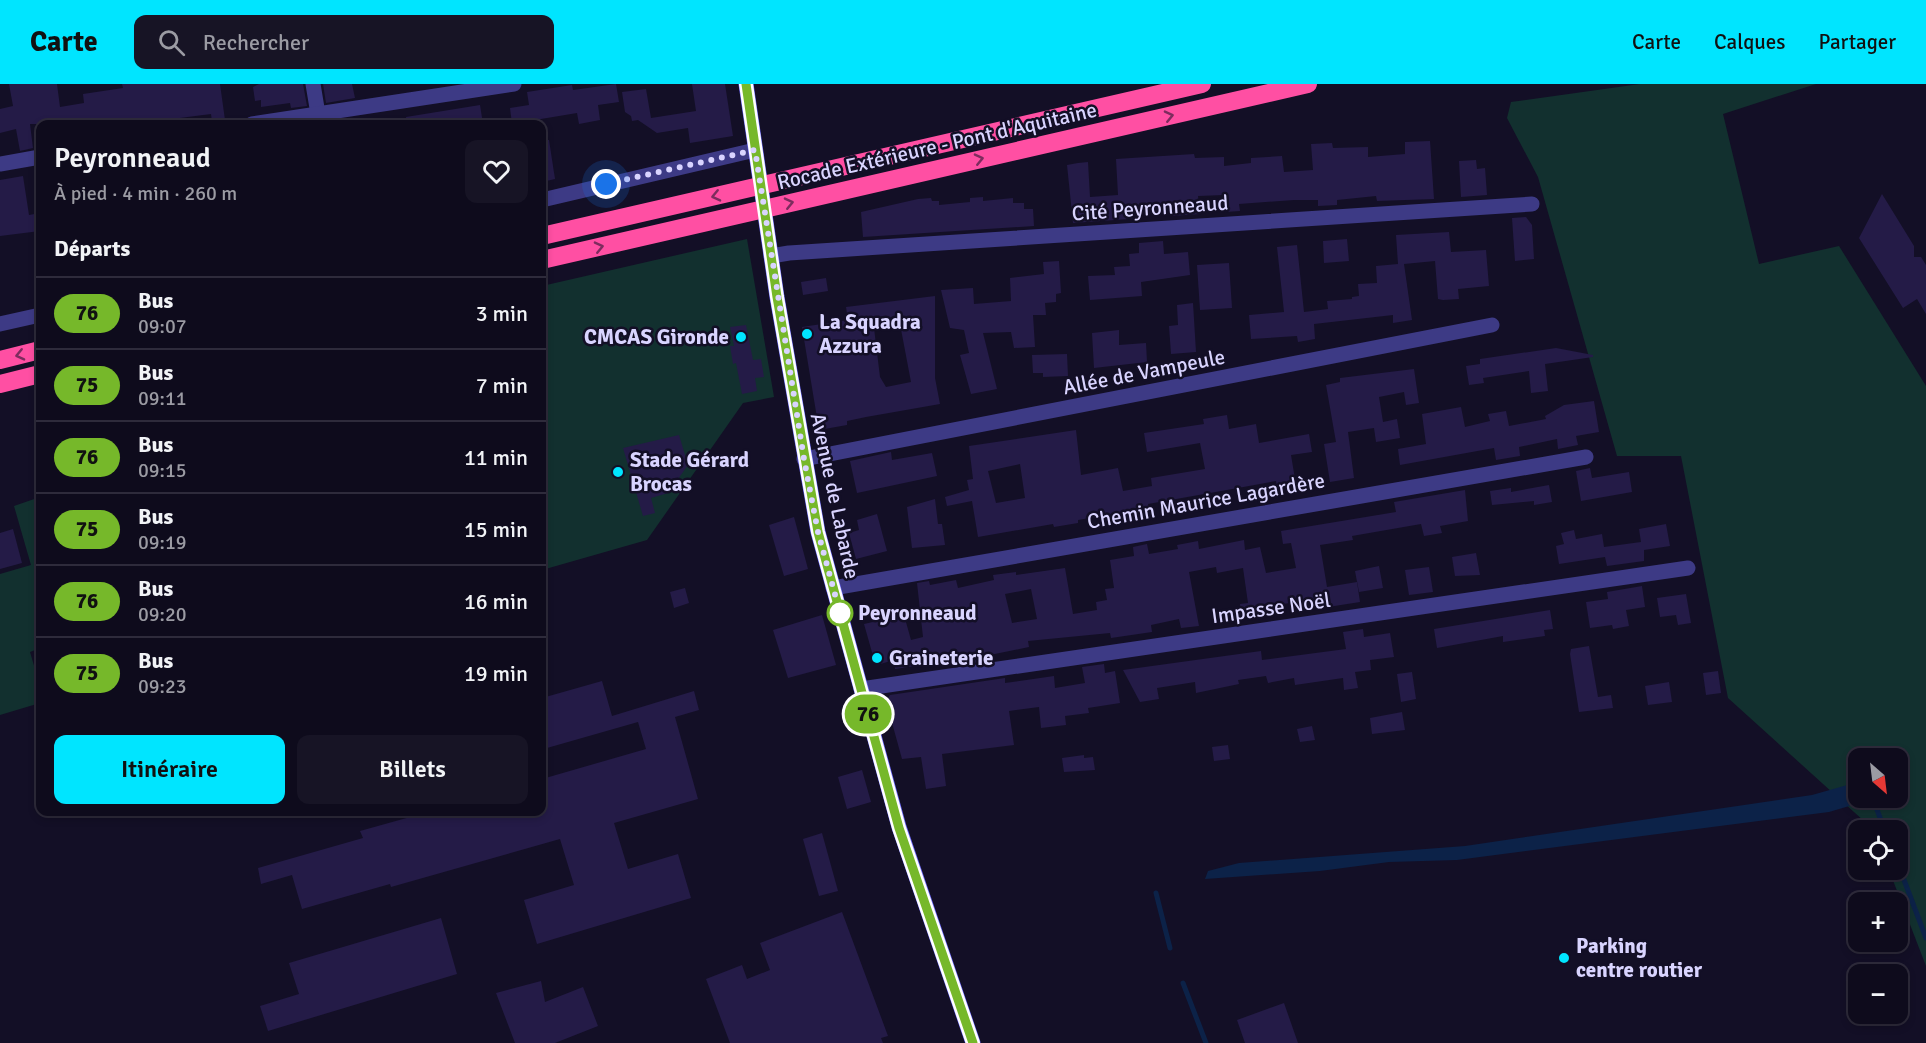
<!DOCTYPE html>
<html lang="fr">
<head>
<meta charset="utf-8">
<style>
	:root { --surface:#0e0b1c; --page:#171425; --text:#f1f3f6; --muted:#9b9ba3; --line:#2e2b3b; --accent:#00e5ff }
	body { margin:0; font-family:Signika,sans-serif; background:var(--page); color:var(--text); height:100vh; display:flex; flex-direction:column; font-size:22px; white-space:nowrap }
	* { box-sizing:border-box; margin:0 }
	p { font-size:20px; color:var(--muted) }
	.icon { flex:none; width:33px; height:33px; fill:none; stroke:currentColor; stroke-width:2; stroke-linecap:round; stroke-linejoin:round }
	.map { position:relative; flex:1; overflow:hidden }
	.sheet { position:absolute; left:36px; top:36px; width:510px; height:696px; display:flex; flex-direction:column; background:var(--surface); border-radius:12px; box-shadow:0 3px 9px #0003,0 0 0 2px var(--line) }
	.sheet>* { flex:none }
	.badge { padding:0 12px; border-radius:20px; font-size:21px; line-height:39px }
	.needle { width:39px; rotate:152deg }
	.tools { position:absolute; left:1848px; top:664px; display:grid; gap:12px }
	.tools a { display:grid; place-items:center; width:60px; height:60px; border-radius:12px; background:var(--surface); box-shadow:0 3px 9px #0003,0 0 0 2px var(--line); font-size:30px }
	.you { position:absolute; width:30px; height:30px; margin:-15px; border:4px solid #fff; border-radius:50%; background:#1a73e8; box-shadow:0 0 0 9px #1a73e833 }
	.map>.badge { position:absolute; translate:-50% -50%; box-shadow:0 0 0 3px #fff }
	h2 { padding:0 18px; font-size:22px; line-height:54px }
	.round { display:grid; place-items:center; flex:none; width:63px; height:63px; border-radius:12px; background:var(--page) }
	.headline { display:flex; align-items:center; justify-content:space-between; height:102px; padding:0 18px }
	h1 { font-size:28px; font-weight:600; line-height:45px }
	.button { display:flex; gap:12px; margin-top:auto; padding:12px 18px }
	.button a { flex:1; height:69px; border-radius:12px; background:var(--accent); color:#111; font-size:24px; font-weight:600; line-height:69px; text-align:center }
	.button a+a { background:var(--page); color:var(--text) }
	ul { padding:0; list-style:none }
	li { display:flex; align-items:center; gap:18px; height:72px; padding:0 18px; border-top:2px solid var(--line) }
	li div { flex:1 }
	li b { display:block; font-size:22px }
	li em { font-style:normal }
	li .badge { min-width:66px; font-weight:700; text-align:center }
	header { display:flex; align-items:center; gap:36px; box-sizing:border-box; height:84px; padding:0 30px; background:var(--accent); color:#111 }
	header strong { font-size:28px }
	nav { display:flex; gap:33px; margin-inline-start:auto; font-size:21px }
	.search { width:420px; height:54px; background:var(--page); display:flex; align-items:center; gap:15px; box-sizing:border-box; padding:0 21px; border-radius:12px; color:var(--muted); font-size:22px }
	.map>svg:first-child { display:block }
	.green { fill:#12302f; fill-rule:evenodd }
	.water { fill:#0c2248 }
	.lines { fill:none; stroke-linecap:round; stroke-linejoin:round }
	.stream { stroke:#0c2248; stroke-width:5 }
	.building { fill:#241b47; fill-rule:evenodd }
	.minor { stroke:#3d3a85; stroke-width:15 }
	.secondary { stroke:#6f6bff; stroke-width:15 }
	.motorway { stroke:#ff4fa3; stroke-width:18 }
	.motorway-bridge { stroke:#ff4fa3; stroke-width:18 }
	.oneway { stroke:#7d2c5e }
	.line-casing { stroke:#fff; stroke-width:14 }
	.line { stroke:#76b82a; stroke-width:9 }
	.walk { stroke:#d9d4ff; stroke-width:6; stroke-dasharray:0 10.8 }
	.poi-dot { fill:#00e5ff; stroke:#130f26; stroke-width:2 }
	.stop-dot { fill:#fff; stroke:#76b82a; stroke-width:3 }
	.labels { text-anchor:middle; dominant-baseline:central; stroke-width:5; stroke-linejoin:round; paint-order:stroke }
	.street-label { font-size:21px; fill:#d9d4ff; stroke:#130f26 }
	.poi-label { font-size:21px; font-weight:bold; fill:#d9d4ff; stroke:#130f26; text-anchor:start }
	.stop-label { font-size:21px; font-weight:bold; fill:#d9d4ff; stroke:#130f26; text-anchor:start }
</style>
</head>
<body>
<header>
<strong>Carte</strong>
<div class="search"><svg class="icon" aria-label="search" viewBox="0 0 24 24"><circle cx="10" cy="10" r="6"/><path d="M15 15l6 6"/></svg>Rechercher</div>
<nav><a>Carte</a><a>Calques</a><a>Partager</a></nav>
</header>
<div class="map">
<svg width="1926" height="959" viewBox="0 0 1926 959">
	<rect width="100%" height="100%" fill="#130f26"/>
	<g class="green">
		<path d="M1640 0H1816L1723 30 1759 180 1839 162 1926 302V882L1889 786H1898V747H1875L1728 614 1681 372H1617L1538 93 1507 34 1511 18ZM1858 675H1898V714H1858Z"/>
		<polygon points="747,155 774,313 743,319 647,456 542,486 542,202"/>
		<polygon points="40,413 40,564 30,568 40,602 40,619 0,631 0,490 31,481 14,422"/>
	</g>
	<polygon class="water" points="1858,698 1858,714 1873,715 1829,728 1457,776 1389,778 1320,787 1205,795 1208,787 1239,779 1465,762 1812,711"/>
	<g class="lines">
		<g class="stream">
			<polyline points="1873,715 1885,747"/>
			<polyline points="1898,780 1926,854"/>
			<polyline points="1156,809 1170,864"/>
			<polyline points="1183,899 1206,959"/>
		</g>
	</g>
	<g class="building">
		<polygon points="9,0 57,0 60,23 84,19 83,10 123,4 122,0 220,0 225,36 212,38 211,30 133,40 30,40 33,64 20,67 16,45 0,49 0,25 13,22"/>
		<polygon points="259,0 303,0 307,22 291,24 290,19 261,23 261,16 255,17 253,3"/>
		<polygon points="323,0 352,0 355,14 326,19"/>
		<polygon points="616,0 619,18 598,21 600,36 579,40 577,29 529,37 529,40 512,40 510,24 529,21 527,8 572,1 573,6"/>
		<polygon points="692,0 725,0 733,52 690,59 688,44 657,49 638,36 632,37 631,32 625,28 622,8 646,5 651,34 696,27"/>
		<polygon points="480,21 483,40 407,40 406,33"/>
		<polygon points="542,56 549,56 555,95 542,98"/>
		<polygon points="1430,57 1434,115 1377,117 1376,112 1337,116 1337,121 1318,122 1318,116 1294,116 1239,120 1240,127 1225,128 1224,111 1198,112 1200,130 1172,132 1172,127 1143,130 1143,134 1073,139 1067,81 1078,79 1088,78 1090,113 1118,111 1116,75 1194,70 1195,74 1224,73 1224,82 1251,79 1251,74 1282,72 1284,88 1313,86 1311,60 1332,59 1333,64 1368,63 1368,73 1405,70 1405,58"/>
		<polygon points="1476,76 1477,85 1485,84 1487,111 1461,113 1459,77"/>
		<polygon points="23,92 29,131 40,129 40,147 0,152 0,96"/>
		<polygon points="1882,110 1914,162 1914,173 1921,173 1926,181 1926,230 1917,215 1903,224 1859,154"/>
		<polygon points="983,113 983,117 1013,114 1013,119 1024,119 1024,125 1033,125 1034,142 863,153 861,128 918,115 931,114 932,117 939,117 939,121 970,118 970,114"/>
		<polygon points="1526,133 1532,141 1534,175 1515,177 1512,134"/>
		<polygon points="1449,148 1451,168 1486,166 1489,202 1458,205 1459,215 1443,216 1438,215 1435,177 1404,180 1412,236 1393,239 1393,231 1314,240 1315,255 1298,258 1297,252 1251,255 1249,231 1284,228 1277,163 1297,161 1304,228 1328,225 1327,217 1352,215 1352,213 1359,212 1358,200 1377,199 1376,182 1398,180 1396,151"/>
		<polygon points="1347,155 1349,177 1324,179 1323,157"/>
		<polygon points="1163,157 1164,170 1188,168 1190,191 1141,198 1142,212 1090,216 1088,192 1115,191 1114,183 1130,182 1129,170 1139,169 1139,159"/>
		<polygon points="1059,177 1061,209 1056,210 1056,218 1045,219 1046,231 1033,231 1035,263 1014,264 1011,248 983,249 997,305 971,310 960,271 969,269 964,246 950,244 941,206 973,204 974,220 1011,217 1010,194 1044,190 1043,178"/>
		<polygon points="1229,179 1232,224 1200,226 1197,181"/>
		<polygon points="826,194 828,207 803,211 801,198"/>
		<path d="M935 212V294L940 320 866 333 847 337V341L819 346 802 243 848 236 846 223ZM900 240 911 298 886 303 880 293 874 244Z"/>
		<polygon points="1193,219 1196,268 1171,270 1169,242 1178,241 1177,221"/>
		<polygon points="746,241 753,276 761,275 764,293 755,294 757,307 742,310 736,279 733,280 730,262 734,262 730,243"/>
		<polygon points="1119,246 1119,261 1146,259 1147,278 1094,284 1092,249"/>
		<polygon points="1556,264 1593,271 1593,273 1545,280 1548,307 1531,309 1529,287 1483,294 1484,299 1469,301 1466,282 1480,280 1480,275"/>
		<polygon points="1067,270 1068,292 1043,293 1043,289 1033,289 1032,271"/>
		<polygon points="1414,285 1419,319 1406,321 1404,308 1379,313 1383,338 1397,335 1400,354 1376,358 1374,344 1348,348 1354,394 1330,398 1324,360 1336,358 1326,301 1340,298 1340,294"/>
		<polygon points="1594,317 1599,348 1576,352 1578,361 1558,365 1557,355 1519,363 1520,372 1496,376 1494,364 1400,381 1398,365 1426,360 1422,330 1461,323 1465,343 1490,337 1488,330 1506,327 1509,342 1546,335 1545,332 1564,321"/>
		<path d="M1227 331 1229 345 1256 340 1259 359 1309 350 1312 368 1291 371 1296 401 1277 403 1276 397 1238 404 1148 420 1149 424 1078 436V439L1054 443 1053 440 978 453 972 417 947 422 945 413 969 406 967 396 973 395 969 362 1076 346 1081 391 1118 384 1123 407 1152 402 1151 394 1205 385 1200 359 1147 368 1144 349 1204 340 1203 335ZM1020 380 1025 414 996 419 988 387Z"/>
		<polygon points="679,351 688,381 668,409 651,414 655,429 643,432 623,364"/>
		<polygon points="891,368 892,376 932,369 937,392 857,409 850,377"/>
		<polygon points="1590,384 1592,394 1629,388 1632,408 1581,417 1576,387"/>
		<polygon points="1549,401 1552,418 1534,421 1534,417 1492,421 1490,407 1511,404 1511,408"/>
		<path d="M1465 406 1468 437 1440 442 1442 449 1424 452 1421 440 1352 452 1353 456 1320 461 1327 503 1357 498 1360 518 1309 526 1308 516 1277 521 1279 530 1242 535 1240 520 1248 519 1243 484 1217 489 1216 483 1189 488 1199 542 1181 544 1179 535 1151 541 1152 548 1111 554 1110 549 1028 557 1029 563 980 573V578L950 582 949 577 895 585 894 576 877 581 875 579 864 540 904 531 911 556 923 553 917 499 929 497 930 501 956 496 958 504 994 496 993 491 1016 488V491L1065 484 1073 530 1097 526 1096 518 1107 516 1105 505 1114 504 1110 476 1134 472 1133 463 1147 460 1149 470 1178 465 1177 461 1198 457 1199 465 1244 456 1245 466 1260 463 1266 489 1296 484 1291 459 1283 460 1281 447 1396 428 1394 418ZM1031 505 1037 535 1012 539 1005 510Z"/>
		<polygon points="935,415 938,440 942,440 945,461 912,464 907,423"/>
		<polygon points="877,430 887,467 856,475 849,449 859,446 857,436"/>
		<polygon points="794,433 808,485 784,492 769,441"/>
		<polygon points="1666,440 1670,462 1644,466 1644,477 1607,482 1605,473 1559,480 1556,462 1564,460 1561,449 1574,446 1576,455 1602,450 1604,463 1641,458 1639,445"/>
		<polygon points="13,445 22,479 0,485 0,449"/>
		<polygon points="1476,469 1480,491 1455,492 1452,473"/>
		<polygon points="1379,482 1383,504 1359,508 1355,487"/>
		<polygon points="1429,483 1433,508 1409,511 1405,486"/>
		<polygon points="1642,502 1645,523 1626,526 1629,542 1613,545 1612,541 1590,544 1586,518 1608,515 1607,508"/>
		<polygon points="685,504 689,519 674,524 670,508"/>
		<polygon points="1686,510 1691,539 1678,541 1676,531 1660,533 1657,514"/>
		<polygon points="1550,526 1553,545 1544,546 1545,552 1503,558 1503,552 1437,564 1434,545"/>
		<polygon points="822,531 836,581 788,594 773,546"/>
		<polygon points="1363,545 1364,553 1390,549 1394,573 1370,576 1371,586 1355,588 1358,604 1344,606 1343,594 1295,601 1294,594 1268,599 1266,592 1238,596 1239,600 1196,609 1195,598 1157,604 1159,615 1140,618 1123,586 1261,567 1262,576 1346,565 1343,548"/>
		<polygon points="1589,562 1598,613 1611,611 1613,624 1579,628 1570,570 1571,565"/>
		<polygon points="1104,580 1105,589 1115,587 1120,619 1088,624 1089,629 1065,632 1066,641 1041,644 1039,623 1009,627 1014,661 942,670 946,702 926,705 921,673 902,675 886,617 890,611 1005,594 1005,599 1054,592 1055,604 1085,599 1082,583"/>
		<polygon points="1718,587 1721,609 1706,611 1703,589"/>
		<polygon points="1412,588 1416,615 1401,618 1397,590"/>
		<polygon points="602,597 612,632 694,607 699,626 675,633 698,715 614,739 628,785 678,770 691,814 537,860 524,816 574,801 560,755 391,803 390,800 302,825 292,791 261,800 258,784 363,754 360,747 428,728 542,728 542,695 646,665 638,638 547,664 542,644 542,614"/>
		<polygon points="1669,598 1672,618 1648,621 1645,602"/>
		<polygon points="1402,628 1405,646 1372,650 1370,634"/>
		<polygon points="1312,642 1315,656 1300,658 1297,645"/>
		<polygon points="1228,661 1230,675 1214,677 1212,663"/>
		<polygon points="1084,671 1084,674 1093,673 1095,686 1064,688 1062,674"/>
		<polygon points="862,686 871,718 847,725 838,693"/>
		<polygon points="822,749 838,807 819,812 803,755"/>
		<polygon points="842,828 888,952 881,954 883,959 730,959 706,895 742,881 747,895 770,886 760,859"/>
		<polygon points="441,834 457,890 268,947 260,922 299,910 289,879"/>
		<polygon points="541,897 545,918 583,903 598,942 555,959 515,959 496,909"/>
		<polygon points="1284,919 1298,959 1245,959 1237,936"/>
	</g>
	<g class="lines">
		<g class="minor">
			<polyline points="313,0 318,30"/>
			<polyline points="252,40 514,0"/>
			<polyline points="0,80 40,73"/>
			<polyline points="542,116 755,66"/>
			<polyline points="771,172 789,169 1532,120"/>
			<polyline points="0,240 40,231"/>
			<polyline points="804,375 1492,241"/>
			<polyline points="833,504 1586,373"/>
			<polyline points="861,605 1688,484"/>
		</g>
		<polyline class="secondary" points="746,0 777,213 818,448 899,743 973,959"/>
		<g class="motorway">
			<polyline points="0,276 40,266"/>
			<polyline points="0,300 40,290"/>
		</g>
		<g class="motorway-bridge">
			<polyline points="542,152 1202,0"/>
			<polyline points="542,176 1308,0"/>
		</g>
	</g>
	<defs><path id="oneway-chevron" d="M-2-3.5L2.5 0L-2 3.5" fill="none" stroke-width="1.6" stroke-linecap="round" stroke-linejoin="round" transform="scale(1.5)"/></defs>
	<g class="oneway">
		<use href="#oneway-chevron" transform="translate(1169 32) rotate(-13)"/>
		<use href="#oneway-chevron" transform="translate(979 75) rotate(-13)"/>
		<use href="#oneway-chevron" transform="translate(716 112) rotate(167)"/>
		<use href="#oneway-chevron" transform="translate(789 119) rotate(-13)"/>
		<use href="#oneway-chevron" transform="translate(599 163) rotate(-13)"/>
		<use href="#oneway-chevron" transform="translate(20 271) rotate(167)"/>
	</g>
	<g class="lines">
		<g class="line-casing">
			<polyline id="line" points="746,0 777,213 818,448 899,744 973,959"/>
		</g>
		<use href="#line" class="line"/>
		<polyline class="walk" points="606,100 755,66 804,375 818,448 840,529"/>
	</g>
	<g class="poi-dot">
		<circle cx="807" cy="250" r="6"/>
		<circle cx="741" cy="253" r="6"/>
		<circle cx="618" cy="388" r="6"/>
		<circle cx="877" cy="574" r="6"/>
		<circle cx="1564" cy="874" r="6"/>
	</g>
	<circle class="stop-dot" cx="840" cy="529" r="12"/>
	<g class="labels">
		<g class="street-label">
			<text transform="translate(937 62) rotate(-13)">Rocade Extérieure - Pont d'Aquitaine</text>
			<text transform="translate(1150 124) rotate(-4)">Cité Peyronneaud</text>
			<text transform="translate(1144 288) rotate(-11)">Allée de Vampeule</text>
			<text transform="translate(835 412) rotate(78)">Avenue de Labarde</text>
			<text transform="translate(1206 417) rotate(-10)">Chemin Maurice Lagardère</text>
			<text transform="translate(1271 524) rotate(-8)">Impasse Noël</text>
		</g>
		<g class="poi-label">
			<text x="819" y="238">La Squadra<tspan x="819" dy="24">Azzura</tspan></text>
			<text x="729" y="253" text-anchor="end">CMCAS Gironde</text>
			<text x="630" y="376">Stade Gérard<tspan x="630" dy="24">Brocas</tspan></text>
			<text x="889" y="574">Graineterie</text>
			<text x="1576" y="862">Parking<tspan x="1576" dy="24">centre routier</tspan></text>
		</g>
		<g class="stop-label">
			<text x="858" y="529">Peyronneaud</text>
		</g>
	</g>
</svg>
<div class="tools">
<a><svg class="needle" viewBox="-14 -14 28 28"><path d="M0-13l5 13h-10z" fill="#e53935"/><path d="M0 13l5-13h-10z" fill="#9b9ba3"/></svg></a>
<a><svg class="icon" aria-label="locate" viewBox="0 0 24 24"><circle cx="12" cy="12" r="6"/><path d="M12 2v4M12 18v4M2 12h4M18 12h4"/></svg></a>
<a>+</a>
<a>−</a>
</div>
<div class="you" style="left:606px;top:100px"></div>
<b class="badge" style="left:868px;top:630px;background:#76b82a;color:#111">76</b>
<section class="sheet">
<div class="headline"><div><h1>Peyronneaud</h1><p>À pied · 4 min · 260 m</p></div><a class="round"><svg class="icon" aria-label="heart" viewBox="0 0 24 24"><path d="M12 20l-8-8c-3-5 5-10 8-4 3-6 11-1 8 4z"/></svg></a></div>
<h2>Départs</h2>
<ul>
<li><span class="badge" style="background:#76b82a;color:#111">76</span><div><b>Bus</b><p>09:07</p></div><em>3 min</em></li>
<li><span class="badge" style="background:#76b82a;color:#111">75</span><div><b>Bus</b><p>09:11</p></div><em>7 min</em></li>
<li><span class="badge" style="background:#76b82a;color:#111">76</span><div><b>Bus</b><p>09:15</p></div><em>11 min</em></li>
<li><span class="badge" style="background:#76b82a;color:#111">75</span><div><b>Bus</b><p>09:19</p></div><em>15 min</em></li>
<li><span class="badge" style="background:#76b82a;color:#111">76</span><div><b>Bus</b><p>09:20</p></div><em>16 min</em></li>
<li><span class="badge" style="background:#76b82a;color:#111">75</span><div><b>Bus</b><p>09:23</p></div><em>19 min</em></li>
</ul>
<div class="button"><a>Itinéraire</a><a>Billets</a></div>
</section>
</div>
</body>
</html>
